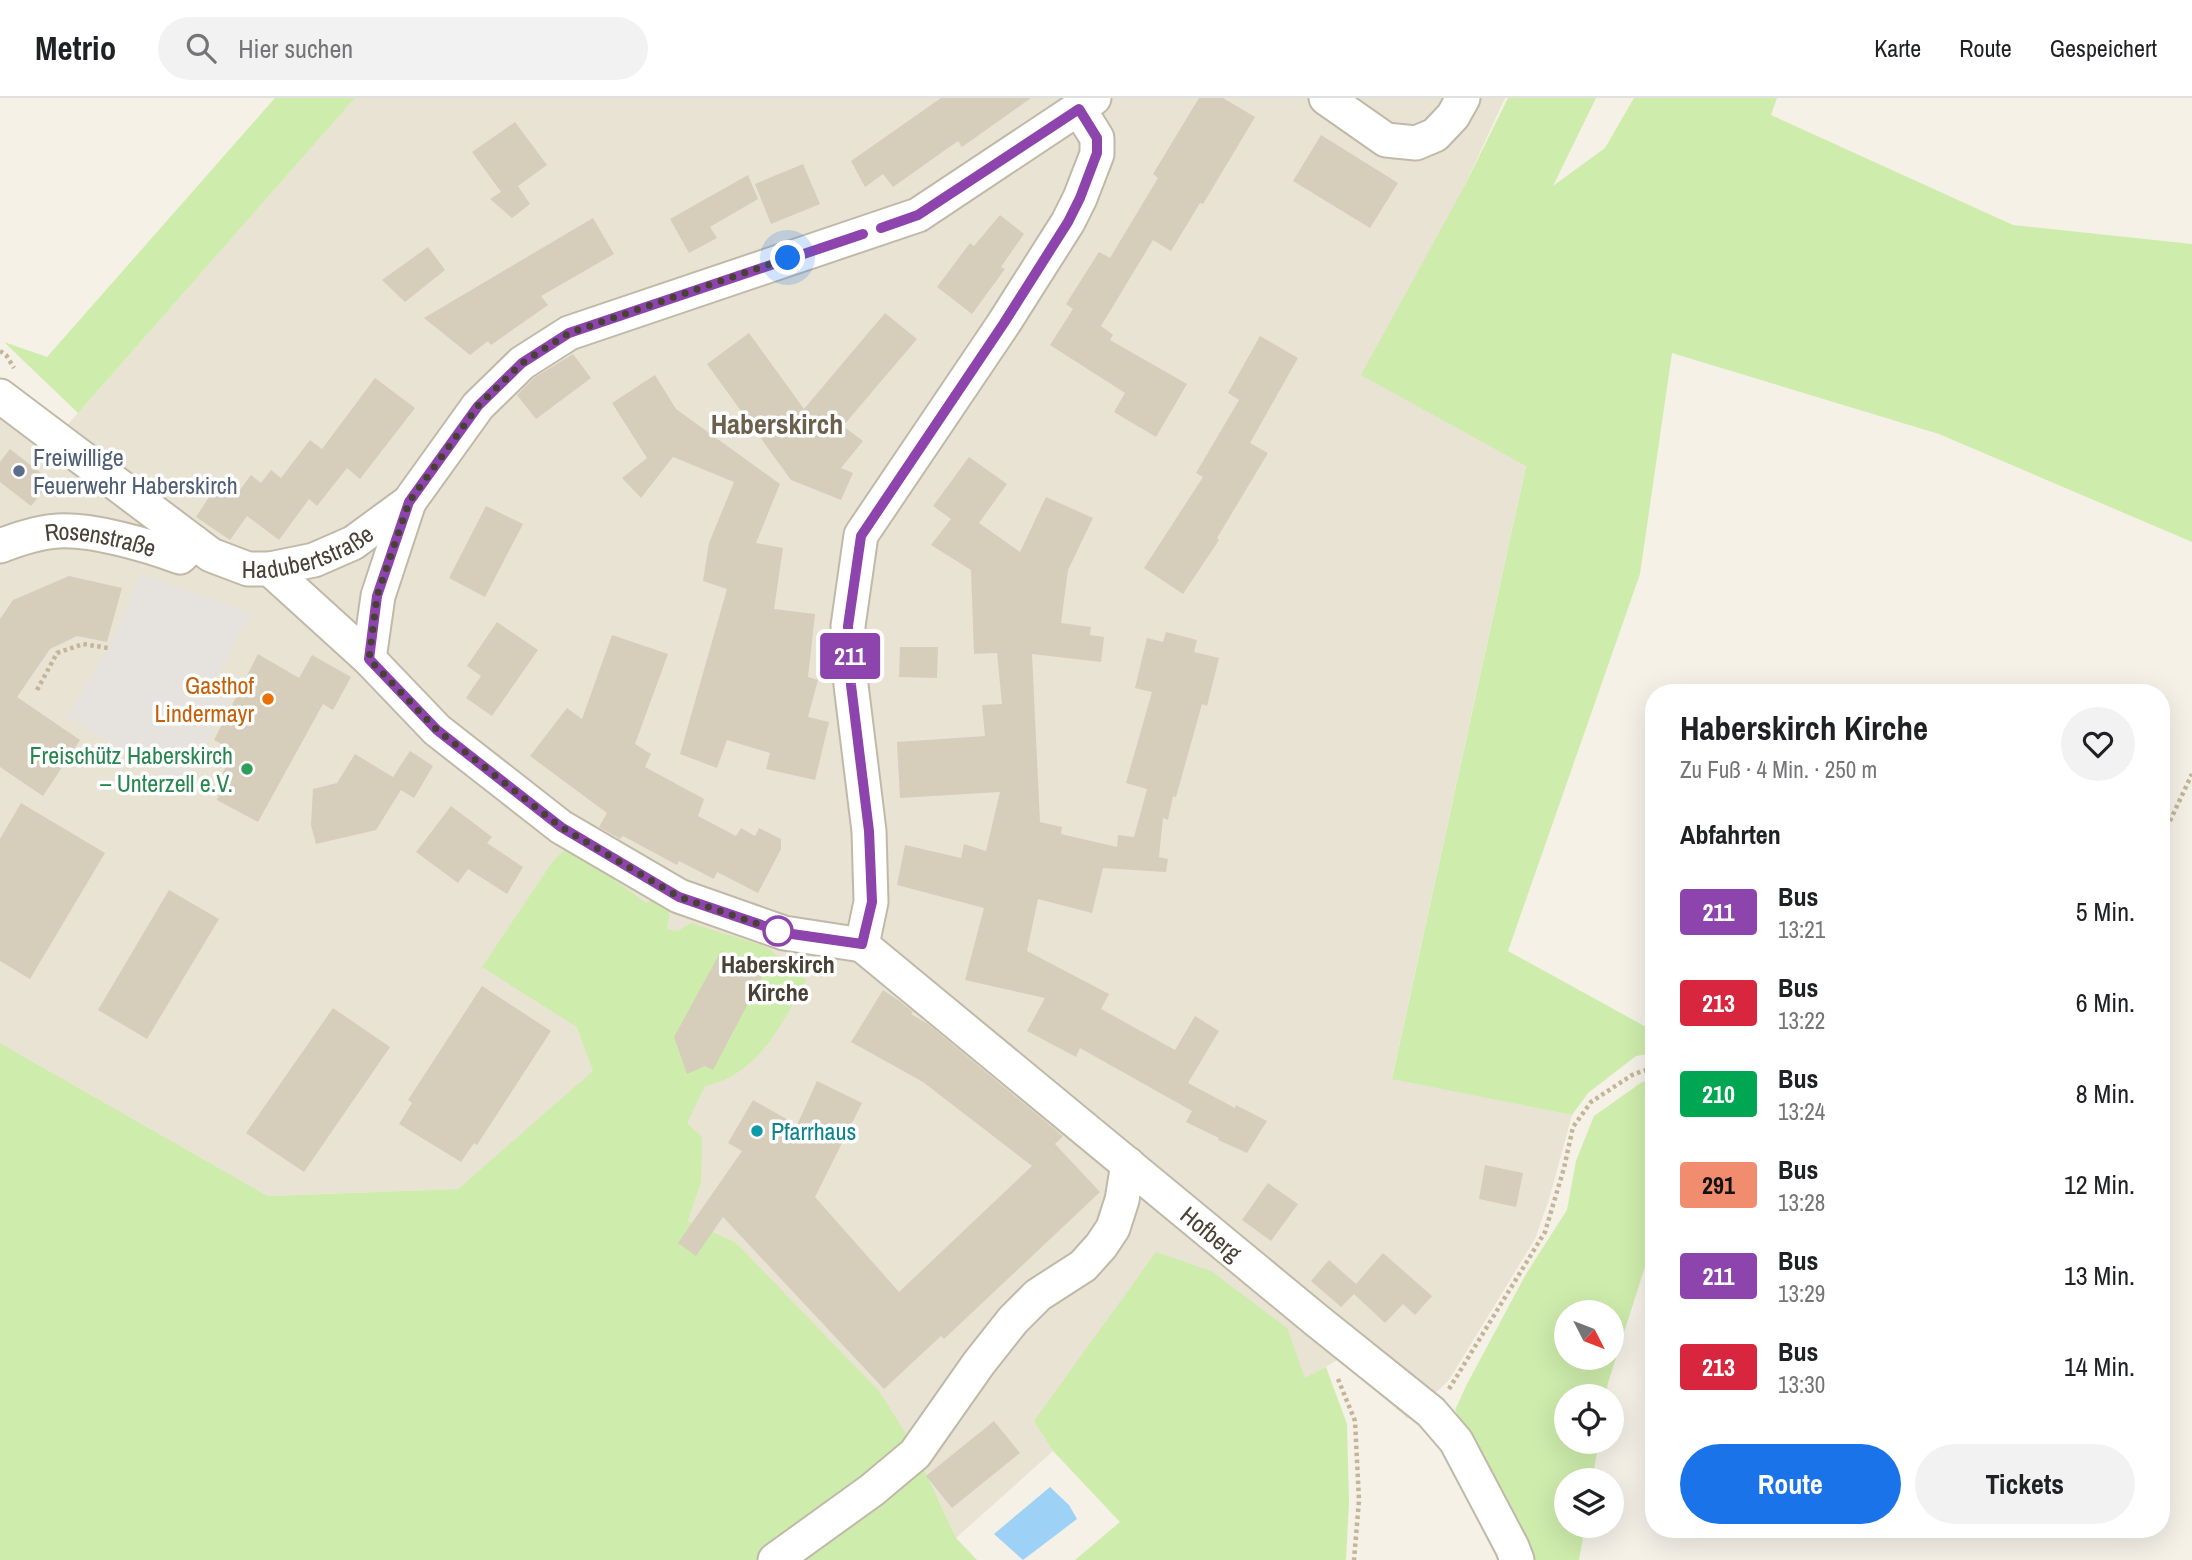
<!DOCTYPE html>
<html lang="de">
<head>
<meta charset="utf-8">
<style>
	:root { --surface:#fff; --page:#f2f2f2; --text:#202124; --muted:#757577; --line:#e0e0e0; --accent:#1a73e8 }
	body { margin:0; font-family:"Archivo Narrow",sans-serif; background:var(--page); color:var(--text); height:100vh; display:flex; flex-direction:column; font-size:26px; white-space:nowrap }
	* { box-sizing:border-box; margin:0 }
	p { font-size:23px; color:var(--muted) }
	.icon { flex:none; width:38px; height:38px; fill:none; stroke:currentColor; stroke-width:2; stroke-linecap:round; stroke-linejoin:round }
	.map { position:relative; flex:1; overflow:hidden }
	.panel { position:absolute; left:1645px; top:586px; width:525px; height:854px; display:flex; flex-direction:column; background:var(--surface); border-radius:28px; box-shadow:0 7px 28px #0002 }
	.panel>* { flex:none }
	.badge { padding:0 14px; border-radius:5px; font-size:24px; line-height:46px }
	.needle { width:46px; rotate:132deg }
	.tools { position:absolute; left:1554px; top:1202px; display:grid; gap:14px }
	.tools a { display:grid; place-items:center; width:70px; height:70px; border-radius:50%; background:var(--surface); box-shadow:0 7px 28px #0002; font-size:35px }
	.you { position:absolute; width:35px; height:35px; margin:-18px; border:5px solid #fff; border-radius:50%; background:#1a73e8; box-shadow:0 0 0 10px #1a73e833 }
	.map>.badge { position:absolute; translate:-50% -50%; box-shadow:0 0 0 4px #fff }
	h2 { padding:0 35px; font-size:26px; line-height:63px }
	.round { display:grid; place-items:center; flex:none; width:74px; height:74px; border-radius:37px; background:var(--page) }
	.summary { display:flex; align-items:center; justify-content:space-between; height:119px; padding:0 35px }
	h1 { font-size:33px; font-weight:700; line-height:52px }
	.primary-button { display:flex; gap:14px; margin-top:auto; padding:14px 35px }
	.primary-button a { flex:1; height:80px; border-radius:42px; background:var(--accent); color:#fff; font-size:28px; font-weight:700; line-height:80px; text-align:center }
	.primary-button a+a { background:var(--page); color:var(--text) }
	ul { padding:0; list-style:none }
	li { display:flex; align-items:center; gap:21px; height:91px; padding:0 35px }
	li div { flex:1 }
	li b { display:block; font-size:26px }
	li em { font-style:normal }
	li .badge { min-width:77px; font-weight:700; text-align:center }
	header { display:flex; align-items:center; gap:42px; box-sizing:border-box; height:98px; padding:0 35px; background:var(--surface); border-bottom:2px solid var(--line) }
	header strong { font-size:33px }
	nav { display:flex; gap:38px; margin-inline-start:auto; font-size:24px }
	.search { width:490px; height:63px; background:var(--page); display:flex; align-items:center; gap:18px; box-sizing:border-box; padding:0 24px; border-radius:38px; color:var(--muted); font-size:26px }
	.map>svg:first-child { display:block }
	.residential { fill:#e9e3d4 }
	.green { fill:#ceecac; fill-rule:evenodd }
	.parking { fill:#e6e3df }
	.water { fill:#9ed1f6 }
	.building { fill:#d7cdbb }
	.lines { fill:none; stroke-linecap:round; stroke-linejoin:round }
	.minor-casing { stroke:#c1b9a8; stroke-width:37 }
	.path { stroke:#c4b598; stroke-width:4.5; stroke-dasharray:3.5 3.5; stroke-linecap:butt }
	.minor { stroke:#fff; stroke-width:33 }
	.line-casing { stroke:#fff; stroke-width:16 }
	.line { stroke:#8e44ad; stroke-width:10 }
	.walk { stroke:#494135; stroke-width:7; stroke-dasharray:0 12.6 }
	.service-dot { fill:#5c6f8a; stroke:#fff; stroke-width:2.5 }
	.food-dot { fill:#e8710a; stroke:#fff; stroke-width:2.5 }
	.leisure-dot { fill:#2e9e5b; stroke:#fff; stroke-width:2.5 }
	.stop-dot { fill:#fff; stroke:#8e44ad; stroke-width:3.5 }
	.culture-dot { fill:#0f9aa8; stroke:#fff; stroke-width:2.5 }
	.labels { text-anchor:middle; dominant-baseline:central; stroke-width:7; stroke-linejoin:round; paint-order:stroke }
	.service-label { font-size:24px; fill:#4e5e75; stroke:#fff; text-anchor:start }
	.street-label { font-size:24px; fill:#494135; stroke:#fff }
	.food-label { font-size:24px; fill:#c56008; stroke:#fff; text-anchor:end }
	.leisure-label { font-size:24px; fill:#27864d; stroke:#fff; text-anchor:end }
	.stop-label { font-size:24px; font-weight:bold; fill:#494135; stroke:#fff }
	.culture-label { font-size:24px; fill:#0d838f; stroke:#fff; text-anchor:start }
	.quarter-label { font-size:28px; font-weight:bold; fill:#6c604b; stroke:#fff }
</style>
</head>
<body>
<header>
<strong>Metrio</strong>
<div class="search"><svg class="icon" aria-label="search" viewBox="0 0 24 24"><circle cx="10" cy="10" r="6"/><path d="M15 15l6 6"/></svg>Hier suchen</div>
<nav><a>Karte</a><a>Route</a><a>Gespeichert</a></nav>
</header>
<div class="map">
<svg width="2192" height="1462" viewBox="0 0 2192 1462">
	<rect width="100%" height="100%" fill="#f5f1e7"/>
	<polygon class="residential" points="355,0 1505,0 1464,89 1526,367 1392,980 1572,1017 1550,1098 1535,1141 1449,1282 1408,1321 1339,1261 1305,1281 1034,1322 1053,1353 956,1440 913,1347 735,1144 688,1123 701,1085 594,973 458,1091 268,1098 0,945 0,298 56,340"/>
	<g class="green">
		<polygon points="275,0 355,0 78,315 4,244 47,259"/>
		<polygon points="1508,0 1596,0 1553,88 1605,50 1634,0 1777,0 1771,17 2013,127 2192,146 2192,444 1939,336 1672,255 1640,476 1508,853 1648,930 1654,931 1654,955 1636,958 1588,995 1572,1017 1392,981 1526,368 1361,277 1464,89"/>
		<path d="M568 752 575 753 646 805 653 801 670 810 667 831 678 833 691 825 767 849 806 882C781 927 760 975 705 988L687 1025 702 1039 701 1085 688 1123 735 1144 879 1293 913 1347 956 1440 977 1462H0V945L268 1098 458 1091 593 973 577 929 482 869 553 763 562 754Z"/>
		<path d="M1654 981V1140L1608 1285 1606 1298H1566V1344H1599L1592 1382H1566V1428H1585L1579 1462H1533L1528 1448 1455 1312 1467 1286 1526 1176 1567 1112 1576 1063 1594 1018 1642 984ZM1566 1214H1612V1260H1566Z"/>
		<polygon points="1156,1154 1211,1173 1287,1230 1305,1280 1326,1269 1347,1326 1349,1404 1346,1462 1075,1462 1120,1424 1053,1353 1034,1323"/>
	</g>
	<polygon class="parking" points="140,476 251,515 210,590 231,601 183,687 67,619 113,542"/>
	<polygon class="water" points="1050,1389 1069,1407 1077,1421 1023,1462 994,1436"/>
	<g class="building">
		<polygon points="941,0 1031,0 962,49 958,43 893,89 883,76 865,89 851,63"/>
		<polygon points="1199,0 1223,0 1255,19 1203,106 1200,105 1171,153 1153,142 1101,228 1113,237 1110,242 1187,286 1156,339 1114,314 1125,295 1050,247 1073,211 1066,206 1099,154 1110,160 1158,80 1153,76"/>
		<polygon points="515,24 547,67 518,88 530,106 512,120 490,101 501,94 472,54"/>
		<polygon points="1321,37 1398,85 1370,130 1293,83"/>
		<polygon points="803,66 820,106 771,126 755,86"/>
		<polygon points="748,77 758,101 710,129 717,140 689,155 670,121"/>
		<polygon points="1000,117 1024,136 1001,169 1005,171 972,216 937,189 970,145 974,148"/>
		<polygon points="593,120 614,156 541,198 548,207 491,247 488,243 470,257 424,220"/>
		<polygon points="428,149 445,172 405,204 382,182"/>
		<polygon points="885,215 917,241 843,328 863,343 841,370 853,375 841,402 791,382 707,266 749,235 804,311"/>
		<polygon points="1260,238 1298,260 1250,345 1268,355 1217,440 1219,442 1183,496 1144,470 1203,379 1196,375 1239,302 1228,295"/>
		<polygon points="573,256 591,280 536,321 517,297 534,280"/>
		<polygon points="655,277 676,311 780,386 756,445 783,450 774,511 815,516 808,579 818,582 808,619 829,624 815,682 766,671 770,655 727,642 717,670 680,656 727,491 703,483 709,445 734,384 673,359 641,400 622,380 647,360 612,305"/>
		<polygon points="375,280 415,310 360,381 347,370 317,408 309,401 279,442 247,418 230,442 196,419 218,385 236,397 251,377 261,385 271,372 281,380 310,342 322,351"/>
		<polygon points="10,351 51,383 31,408 0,384 0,364"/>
		<polygon points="969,359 1007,386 979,425 1020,454 1046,399 1093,420 1068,472 1061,525 1091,529 1090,537 1104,539 1101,564 1032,556 1040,724 1062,729 1061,736 1117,749 1118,737 1134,739 1147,691 1126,685 1152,594 1135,590 1147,540 1163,544 1166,534 1197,542 1194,554 1219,560 1207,608 1202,606 1176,699 1173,698 1168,722 1163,720 1159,759 1168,761 1166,774 1103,770 1092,815 1038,801 1027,853 1109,896 1101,911 1175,952 1195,918 1219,933 1188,985 1235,1010 1236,1007 1267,1023 1247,1055 1218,1042 1219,1040 1186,1024 1192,1013 1080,950 1076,959 1027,933 1045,900 965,882 984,810 897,787 905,747 961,760 964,746 986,753 1000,694 900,700 897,644 985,638 982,607 1002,606 997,555 974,556 971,472 931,447 951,421 933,408"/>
		<polygon points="486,408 523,426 485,499 449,480"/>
		<polygon points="69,478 122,490 107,544 77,538 50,551 17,599 80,642 43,698 0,669 0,521 13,502"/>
		<polygon points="497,524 538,552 492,618 466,600 481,578 467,568"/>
		<polygon points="612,537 668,556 635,646 651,656 645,669 704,701 698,718 736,738 741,730 755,738 759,730 781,741 781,751 758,795 717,774 714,781 679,763 677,767 623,738 620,741 599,729 607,715 530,658 567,610 582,621"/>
		<polygon points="900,549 938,549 937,580 899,579"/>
		<polygon points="258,556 299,580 312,557 351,579 333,612 323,606 258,724 217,702 220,695 214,692 234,653 214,642"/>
		<polygon points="410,653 433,668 414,700 401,692 376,732 316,746 311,727 313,691 337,685 355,656 393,679"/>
		<polygon points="21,705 105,755 30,881 0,863 0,741"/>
		<polygon points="451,708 492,739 487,745 523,769 507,796 468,771 458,785 416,754"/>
		<polygon points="169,792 219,821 147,941 98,912"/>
		<polygon points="721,853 763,877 713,972 705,968 687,976 674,939"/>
		<polygon points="482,888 551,933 477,1047 474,1045 461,1064 399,1026 412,1005 408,1002"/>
		<polygon points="883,892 898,902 913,914 911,916 928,926 1063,1038 1055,1046 1100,1094 944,1241 941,1238 884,1291 723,1119 696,1158 678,1145 742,1053 728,1045 753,1002 797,1027 817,983 862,1005 815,1099 899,1194 1032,1068 923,984 851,944"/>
		<polygon points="333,910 390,949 304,1074 246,1035"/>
		<polygon points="1485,1067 1523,1075 1516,1109 1479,1101"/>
		<polygon points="1268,1085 1298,1106 1271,1143 1242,1122"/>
		<polygon points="1383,1155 1432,1198 1415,1217 1403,1206 1385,1225 1354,1196 1341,1209 1311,1183 1329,1162 1356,1186"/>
		<polygon points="994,1323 1020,1355 952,1410 926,1378"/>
	</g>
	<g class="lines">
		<g class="minor-casing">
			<g id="minor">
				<polyline points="1326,0 1386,42 1416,45 1435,37 1453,18 1463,0"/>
				<path id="s1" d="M0 298 211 457 248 471H270L314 462 353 445 409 404 478 308 522 265 569 235 918 117 1094 0"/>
				<path id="s2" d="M0 448C18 441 39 434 58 433 93 431 147 447 180 459L195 445"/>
				<polyline points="270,471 369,561 437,632 561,729 679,798 784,835 862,847"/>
				<polyline points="369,561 378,498 409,404"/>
				<polyline points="862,847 871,804 869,733 851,587 848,528 861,437 1004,225 1068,124 1080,100 1097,56 1097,40 1079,11"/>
				<path id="s3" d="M862 847 1315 1221 1431 1314 1456 1343 1512 1449 1517 1462"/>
				<polyline points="775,1462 872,1392 915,1356 979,1265 1013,1222 1038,1197 1083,1168 1101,1148 1113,1130 1122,1102 1128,1066"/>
			</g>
		</g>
		<g class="path">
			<polyline points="0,253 6,257 14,270"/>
			<polyline points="37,592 57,555 83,546 108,550"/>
			<polyline points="2161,742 2192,676"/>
			<polyline points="1338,1281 1355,1323 1359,1402 1354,1462"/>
			<polyline points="1449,1291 1545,1134 1564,1070 1573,1029 1591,1004 1632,977 1654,969"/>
		</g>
		<use href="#minor" class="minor"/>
	</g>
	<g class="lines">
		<g class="line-casing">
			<polyline id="line" points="863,136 569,235 522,265 478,308 409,404 377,498 369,561 437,632 561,729 679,799 785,835 862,846 872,804 869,733 851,587 848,528 861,438 1004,225 1068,124 1080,100 1097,55 1097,40 1079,11 918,117 881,130"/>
		</g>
		<use href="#line" class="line"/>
		<polyline class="walk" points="778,833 785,835 679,799 561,729 437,632 369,561 377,498 409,404 478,308 522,265 569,235 788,160"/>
	</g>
	<circle class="service-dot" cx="19" cy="373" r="7"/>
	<circle class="food-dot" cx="268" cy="601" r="7"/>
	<circle class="leisure-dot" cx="247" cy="671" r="7"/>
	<circle class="stop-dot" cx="778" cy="833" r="14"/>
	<circle class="culture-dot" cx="757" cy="1033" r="7"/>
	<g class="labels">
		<g class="service-label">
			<text x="33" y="359">Freiwillige<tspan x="33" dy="28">Feuerwehr Haberskirch</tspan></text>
		</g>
		<g class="street-label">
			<text stroke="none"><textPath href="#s2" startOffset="103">Rosenstraße</textPath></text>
			<text stroke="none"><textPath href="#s1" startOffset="366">Hadubertstraße</textPath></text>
			<text stroke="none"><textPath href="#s3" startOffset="453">Hofberg</textPath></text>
		</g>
		<g class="food-label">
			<text x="254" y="587">Gasthof<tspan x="254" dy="28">Lindermayr</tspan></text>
		</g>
		<g class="leisure-label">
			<text x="233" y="657">Freischütz Haberskirch<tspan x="233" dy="28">– Unterzell e.V.</tspan></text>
		</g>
		<g class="stop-label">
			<text x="778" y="866">Haberskirch<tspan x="778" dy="28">Kirche</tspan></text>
		</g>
		<g class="culture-label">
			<text x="771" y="1033">Pfarrhaus</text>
		</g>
		<g class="quarter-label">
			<text x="777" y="326">Haberskirch</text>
		</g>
	</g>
</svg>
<div class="tools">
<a><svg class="needle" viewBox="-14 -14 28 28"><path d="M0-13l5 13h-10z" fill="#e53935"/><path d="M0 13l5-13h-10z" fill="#757577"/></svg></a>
<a><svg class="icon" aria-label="locate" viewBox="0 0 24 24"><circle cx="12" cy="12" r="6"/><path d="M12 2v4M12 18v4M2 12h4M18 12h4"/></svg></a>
<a><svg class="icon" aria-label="layers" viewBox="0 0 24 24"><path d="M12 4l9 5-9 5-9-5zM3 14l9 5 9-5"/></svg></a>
</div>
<div class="you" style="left:788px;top:160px"></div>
<b class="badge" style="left:850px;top:558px;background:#8e44ad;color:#fff">211</b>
<section class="panel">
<div class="summary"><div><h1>Haberskirch Kirche</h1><p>Zu Fuß · 4 Min. · 250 m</p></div><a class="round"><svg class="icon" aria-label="heart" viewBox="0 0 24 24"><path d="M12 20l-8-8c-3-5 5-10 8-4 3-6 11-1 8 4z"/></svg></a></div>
<h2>Abfahrten</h2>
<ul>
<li><span class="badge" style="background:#8e44ad;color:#fff">211</span><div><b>Bus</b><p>13:21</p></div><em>5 Min.</em></li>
<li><span class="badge" style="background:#d7263d;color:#fff">213</span><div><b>Bus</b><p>13:22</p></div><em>6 Min.</em></li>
<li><span class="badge" style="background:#00a651;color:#fff">210</span><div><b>Bus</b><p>13:24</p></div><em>8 Min.</em></li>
<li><span class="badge" style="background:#f18d6e;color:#111">291</span><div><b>Bus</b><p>13:28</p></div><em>12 Min.</em></li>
<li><span class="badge" style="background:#8e44ad;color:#fff">211</span><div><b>Bus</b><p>13:29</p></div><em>13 Min.</em></li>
<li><span class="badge" style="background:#d7263d;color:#fff">213</span><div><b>Bus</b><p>13:30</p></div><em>14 Min.</em></li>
</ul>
<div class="primary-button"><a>Route</a><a>Tickets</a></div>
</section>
</div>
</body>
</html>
